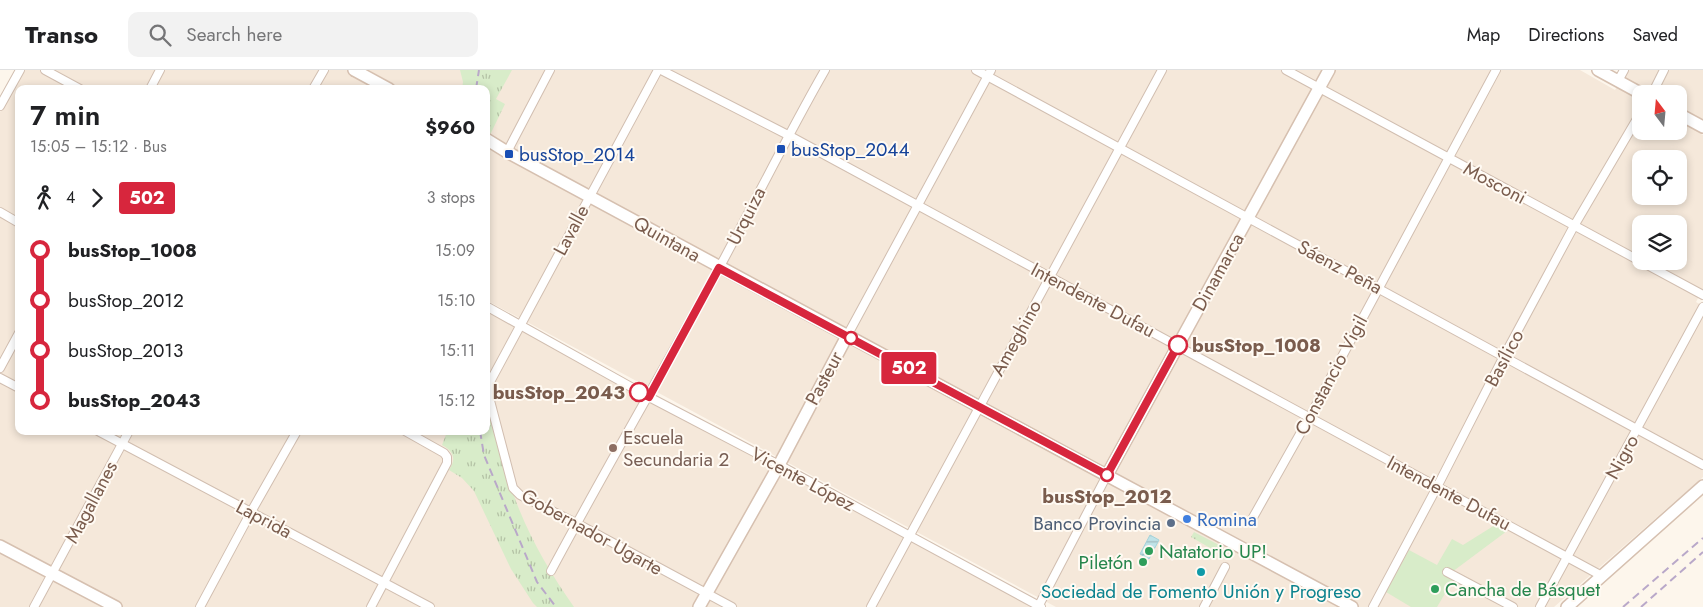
<!DOCTYPE html>
<html lang="en">
<head>
<meta charset="utf-8">
<style>
	:root { --surface:#fff; --page:#f2f2f2; --text:#202124; --muted:#757577; --line:#e0e0e0 }
	body { margin:0; font-family:Jost,sans-serif; background:var(--page); color:var(--text); height:100vh; display:flex; flex-direction:column; font-size:19px; white-space:nowrap }
	* { box-sizing:border-box; margin:0 }
	p { font-size:16px; color:var(--muted) }
	.icon { flex:none; width:28px; height:28px; fill:none; stroke:currentColor; stroke-width:2; stroke-linecap:round; stroke-linejoin:round }
	.map { position:relative; flex:1; overflow:hidden }
	.panel { position:absolute; left:15px; top:15px; width:475px; height:350px; display:flex; flex-direction:column; background:var(--surface); border-radius:10px; box-shadow:0 2px 8px #0003 }
	.panel>* { flex:none }
	.badge { padding:0 10px; border-radius:4px; font-size:18px; line-height:32px }
	.needle { width:32px; rotate:344deg }
	.tools { position:absolute; left:1632px; top:15px; display:grid; gap:10px }
	.tools a { display:grid; place-items:center; width:55px; height:55px; border-radius:10px; background:var(--surface); box-shadow:0 2px 8px #0003; font-size:25px }
	.map>.badge { position:absolute; translate:-50% -50%; box-shadow:0 0 0 2px #fff }
	.legs { display:flex; align-items:center; gap:8px; height:55px; padding:0 15px; font-size:16px }
	.legs p { margin-inline-start:auto }
	.overview { display:flex; align-items:center; justify-content:space-between; height:85px; padding:0 15px }
	h1 { font-size:28px; font-weight:600; line-height:38px }
	ul { padding:0 15px; list-style:none }
	li { display:flex; align-items:center; gap:18px; height:50px; font-size:19px }
	li i { display:grid; place-items:center; width:8px; height:100%; margin:0 6px; background:currentColor }
	li i::after { content:''; width:12px; height:12px; margin:-6px; border:4px solid; border-radius:50%; background:var(--surface) }
	li p { margin-inline-start:auto }
	li:first-child i { background:linear-gradient(#0000 50%,currentColor 0) }
	li:last-child i { background:linear-gradient(currentColor 50%,#0000 0) }
	header { display:flex; align-items:center; gap:30px; box-sizing:border-box; height:70px; padding:0 25px; background:var(--surface); border-bottom:1px solid var(--line) }
	header strong { font-size:24px }
	nav { display:flex; gap:28px; margin-inline-start:auto; font-size:18px }
	.search { width:350px; height:45px; background:var(--page); display:flex; align-items:center; gap:12px; box-sizing:border-box; padding:0 18px; border-radius:10px; color:var(--muted); font-size:19px }
	.map>svg:first-child { display:block }
	.residential { fill:#f5e8da; fill-rule:evenodd }
	.grass { fill:url(#grass-tufts) }
	.park { fill:#d8ecc9 }
	.water { fill:url(#water-rules); stroke:#a5d3da }
	.lines { fill:none; stroke-linecap:round; stroke-linejoin:round }
	.street-casing { stroke:#d1beb0; stroke-width:10 }
	.secondary-casing { stroke:#d6c0b0; stroke-width:14 }
	.street { stroke:#fff; stroke-width:8 }
	.secondary { stroke:#fff; stroke-width:11 }
	.rail { stroke:#b9a8c9; stroke-width:2; stroke-dasharray:8 5; stroke-linecap:butt }
	.line-1-casing { stroke:#fff; stroke-width:11 }
	.line-1 { stroke:#d7263d; stroke-width:8 }
	.transit-dot { fill:#1a4fb4; stroke:#fffaf3; stroke-width:2 }
	.stop-1-dot { fill:#fff; stroke:#d7263d; stroke-width:2.5 }
	.education-dot { fill:#8d6e63; stroke:#fffaf3; stroke-width:2 }
	.shop-dot { fill:#3f7fe0; stroke:#fffaf3; stroke-width:2 }
	.service-dot { fill:#5c6f8a; stroke:#fffaf3; stroke-width:2 }
	.leisure-dot { fill:#2e9e5b; stroke:#fffaf3; stroke-width:2 }
	.culture-dot { fill:#0f9aa8; stroke:#fffaf3; stroke-width:2 }
	.labels { text-anchor:middle; dominant-baseline:central; stroke-width:4; stroke-linejoin:round; paint-order:stroke }
	.transit-label { font-size:19px; fill:#164399; stroke:#fffaf3; text-anchor:start }
	.street-label { font-size:19px; fill:#7a5c4d; stroke:#fffaf3 }
	.stop-label { font-size:19px; font-weight:bold; fill:#7a5c4d; stroke:#fffaf3; text-anchor:start }
	.education-label { font-size:19px; fill:#785e54; stroke:#fffaf3; text-anchor:start }
	.shop-label { font-size:19px; fill:#366cbe; stroke:#fffaf3; text-anchor:start }
	.service-label { font-size:19px; fill:#4e5e75; stroke:#fffaf3; text-anchor:end }
	.leisure-label { font-size:19px; fill:#27864d; stroke:#fffaf3; text-anchor:start }
	.culture-label { font-size:19px; fill:#0d838f; stroke:#fffaf3 }
</style>
</head>
<body>
<header>
<strong>Transo</strong>
<div class="search"><svg class="icon" aria-label="search" viewBox="0 0 24 24"><circle cx="10" cy="10" r="6"/><path d="M15 15l6 6"/></svg>Search here</div>
<nav><a>Map</a><a>Directions</a><a>Saved</a></nav>
</header>
<div class="map">
<svg width="1703" height="537" viewBox="0 0 1703 537">
	<defs>
		<pattern id="grass-tufts" width="24" height="20" patternUnits="userSpaceOnUse" patternTransform="scale(1.25)"><rect width="24" height="20" fill="#d8ecc9"/><path d="M3 7l-1-3M5 7V3M7 7l1-3M15 17l-1-3M17 17v-4M19 17l1-3" fill="none" stroke="#b4c2a5"/></pattern>
		<pattern id="water-rules" width="6" height="5" patternUnits="userSpaceOnUse" patternTransform="scale(1.25)"><rect width="6" height="5" fill="#bfe3e8"/><path d="M0 2.5h6" fill="none" stroke="#a0bbbe"/></pattern>
	</defs>
	<rect width="100%" height="100%" fill="#fdf6ec"/>
	<path class="residential" d="M24 0H1580L1615 20 1627 0H1703V62L1701 64 1703 65V219L1696 232 1703 236V407L1554 537H1056L486 230V19H19V361H486V234L1036 537H0V42ZM1641 24H1679V61H1641ZM1641 89H1679V126H1641ZM1641 154H1679V191H1641Z"/>
	<g class="grass">
		<polygon points="460,0 512,0 496,29 505,34 489,67 486,66 486,19 462,19 463,12"/>
		<path d="M486 324C497 362 504 402 519 439 533 474 553 507 574 537H537L533 533 511 499 474 421 462 408 449 400C457 388 453 381 442 375L447 362 446 361H486Z"/>
		<polygon points="1194,462 1223,477 1225,481 1224,486 1191,467"/>
	</g>
	<polygon class="park" points="1495,455 1507,461 1452,502 1456,505 1437,537 1411,537 1386,522 1409,480 1437,495 1452,469 1463,475"/>
	<polygon class="water" points="1150,465 1159,470 1149,489 1140,484"/>
	<g class="lines">
		<g class="street-casing">
			<g id="street">
				<polyline points="45,0 80,19"/>
				<polyline points="658,0 491,310 488,323 513,418 520,425 576,453 732,537"/>
				<polyline points="661,0 788,65 1602,506"/>
				<polyline points="976,0 1703,395"/>
				<polyline points="1286,0 1703,225"/>
				<polyline points="1618,11 1624,0"/>
				<polyline points="150,19 160,0"/>
				<polyline points="313,19 324,0"/>
				<polyline points="1652,24 1664,0"/>
				<polyline points="0,36 20,0"/>
				<polyline points="507,82 550,0"/>
				<polyline points="0,142 19,153"/>
				<polyline points="486,236 649,327 779,395 1041,537"/>
				<polyline points="847,266 991,0"/>
				<polyline points="0,298 19,263"/>
				<polyline points="0,308 19,318"/>
				<polyline points="98,361 430,537"/>
				<polyline points="1251,451 1309,348 1496,0"/>
				<path d="M551 501C605 400 663 301 718 200 754 134 787 66 825 0"/>
				<polyline points="1447,502 1513,537"/>
				<polyline points="34,537 129,361"/>
				<polyline points="200,537 251,442 297,361"/>
				<polyline points="371,537 447,393 447,387 444,383 405,361"/>
				<polyline points="871,537 1162,0"/>
				<polyline points="1038,537 1107,405"/>
				<polyline points="1204,537 1225,497"/>
				<polyline points="1373,537 1437,417 1504,286 1574,156 1641,42"/>
				<polyline points="1540,537 1703,237"/>
			</g>
		</g>
		<g class="secondary-casing">
			<g id="secondary">
				<polyline points="354,0 389,19"/>
				<polyline points="1598,0 1642,24"/>
				<polyline points="1679,44 1703,57"/>
				<path d="M486 69 507 82C788 234 1070 386 1352 537"/>
				<polyline points="1107,405 1329,0"/>
				<polyline points="0,476 116,537"/>
				<polyline points="699,537 779,395 847,266"/>
				<polyline points="1567,537 1703,416"/>
			</g>
		</g>
		<use href="#street" class="street"/>
		<use href="#secondary" class="secondary"/>
		<g class="rail">
			<polyline points="476,19 479,0"/>
			<polyline points="480,361 484,385 537,512 556,537"/>
			<polyline points="1623,537 1703,468"/>
			<polyline points="1641,537 1703,482"/>
		</g>
	</g>
	<g class="lines">
		<g class="line-1-casing">
			<polyline id="line-1" points="639,322 649,327 719,198 1107,405 1178,275"/>
		</g>
		<use href="#line-1" class="line-1"/>
	</g>
	<g class="transit-dot">
		<rect x="776" y="74" width="10" height="10" rx="2.5"/>
		<rect x="504" y="79" width="10" height="10" rx="2.5"/>
	</g>
	<g class="stop-1-dot">
		<circle cx="851" cy="268" r="6"/>
		<circle cx="1178" cy="275" r="9"/>
		<circle cx="639" cy="322" r="9"/>
		<circle cx="1107" cy="405" r="6"/>
	</g>
	<circle class="education-dot" cx="613" cy="378" r="5"/>
	<circle class="shop-dot" cx="1187" cy="449" r="5"/>
	<circle class="service-dot" cx="1171" cy="453" r="5"/>
	<g class="leisure-dot">
		<circle cx="1149" cy="481" r="5"/>
		<circle cx="1143" cy="492" r="5"/>
		<circle cx="1435" cy="519" r="5"/>
	</g>
	<circle class="culture-dot" cx="1201" cy="502" r="5"/>
	<g class="labels">
		<g class="transit-label">
			<text x="791" y="79">busStop_2044</text>
			<text x="519" y="84">busStop_2014</text>
		</g>
		<g class="street-label">
			<text transform="translate(1495 113) rotate(28)">Mosconi</text>
			<text transform="translate(746 146) rotate(-63)">Urquiza</text>
			<text transform="translate(571 160) rotate(-62)">Lavalle</text>
			<text transform="translate(667 169) rotate(29)">Quintana</text>
			<text transform="translate(1340 197) rotate(28)">Sáenz Peña</text>
			<text transform="translate(1218 202) rotate(-61)">Dinamarca</text>
			<text transform="translate(1093 230) rotate(28)">Intendente Dufau</text>
			<text transform="translate(1016 268) rotate(-61)">Ameghino</text>
			<text transform="translate(1504 288) rotate(-62)">Basílico</text>
			<text transform="translate(1331 305) rotate(-62)">Constancio Vigil</text>
			<text transform="translate(824 308) rotate(-62)">Pasteur</text>
			<text transform="translate(1622 387) rotate(-61)">Nigro</text>
			<text transform="translate(803 409) rotate(28)">Vicente López</text>
			<text transform="translate(1449 423) rotate(28)">Intendente Dufau</text>
			<text transform="translate(91 432) rotate(-62)">Magallanes</text>
			<text transform="translate(264 449) rotate(28)">Laprida</text>
			<text transform="translate(592 462) rotate(29)">Gobernador Ugarte</text>
		</g>
		<g class="stop-label">
			<text x="1192" y="275">busStop_1008</text>
			<text x="625" y="322" text-anchor="end">busStop_2043</text>
			<text x="1107" y="426" text-anchor="middle">busStop_2012</text>
		</g>
		<g class="education-label">
			<text x="623" y="367">Escuela<tspan x="623" dy="22">Secundaria 2</tspan></text>
		</g>
		<g class="shop-label">
			<text x="1197" y="449">Romina</text>
		</g>
		<g class="service-label">
			<text x="1161" y="453">Banco Provincia</text>
		</g>
		<g class="leisure-label">
			<text x="1159" y="481">Natatorio UP!</text>
			<text x="1133" y="492" text-anchor="end">Piletón</text>
			<text x="1445" y="519">Cancha de Básquet</text>
		</g>
		<g class="culture-label">
			<text x="1201" y="521">Sociedad de Fomento Unión y Progreso</text>
		</g>
	</g>
</svg>
<div class="tools">
<a><svg class="needle" viewBox="-14 -14 28 28"><path d="M0-13l5 13h-10z" fill="#e53935"/><path d="M0 13l5-13h-10z" fill="#757577"/></svg></a>
<a><svg class="icon" aria-label="locate" viewBox="0 0 24 24"><circle cx="12" cy="12" r="6"/><path d="M12 2v4M12 18v4M2 12h4M18 12h4"/></svg></a>
<a><svg class="icon" aria-label="layers" viewBox="0 0 24 24"><path d="M12 4l9 5-9 5-9-5zM3 14l9 5 9-5"/></svg></a>
</div>
<b class="badge" style="left:909px;top:298px;background:#d7263d;color:#fff">502</b>
<section class="panel">
<div class="overview"><div><h1>7 min</h1><p>15:05 – 15:12 · Bus</p></div><b>$960</b></div>
<div class="legs"><svg class="icon" aria-label="walk" viewBox="0 0 24 24"><circle cx="13" cy="4" r="2"/><path d="M13 8l-2 6 4 7M11 14l-3 7M7 12l3-4h3l4 4"/></svg>4<svg class="icon" aria-label="forward" viewBox="0 0 24 24"><path d="M9 5l7 7-7 7"/></svg><b class="badge" style="background:#d7263d;color:#fff">502</b><p>3 stops</p></div>
<ul>
<li><i style="color:#d7263d"></i><b>busStop_1008</b><p>15:09</p></li>
<li><i style="color:#d7263d"></i><span>busStop_2012</span><p>15:10</p></li>
<li><i style="color:#d7263d"></i><span>busStop_2013</span><p>15:11</p></li>
<li><i style="color:#d7263d"></i><b>busStop_2043</b><p>15:12</p></li>
</ul>
</section>
</div>
</body>
</html>
